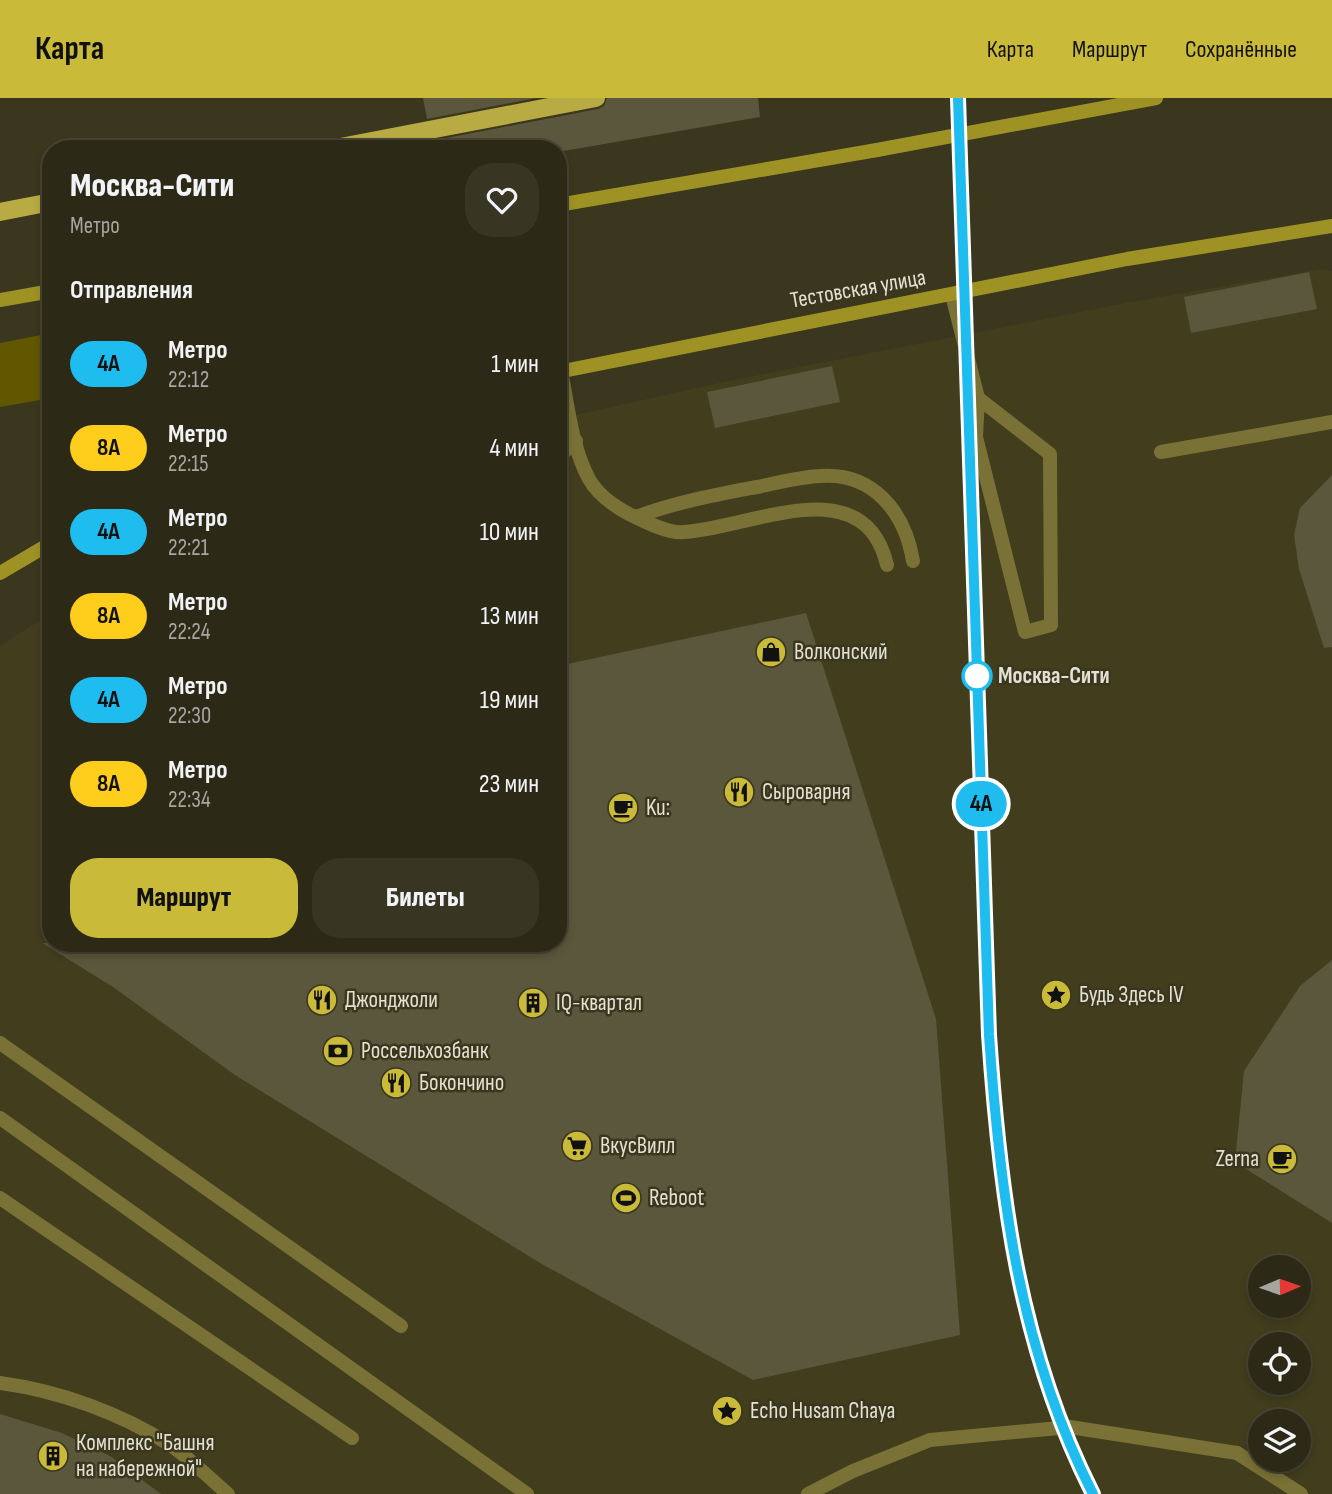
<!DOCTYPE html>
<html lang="ru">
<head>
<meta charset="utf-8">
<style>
	:root { --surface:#2c2916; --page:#383523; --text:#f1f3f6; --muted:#a6a6a1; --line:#484535; --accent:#caba3a }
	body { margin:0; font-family:"Sofia Sans Condensed",sans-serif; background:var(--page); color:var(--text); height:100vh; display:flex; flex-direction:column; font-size:26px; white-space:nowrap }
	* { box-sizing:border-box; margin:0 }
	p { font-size:23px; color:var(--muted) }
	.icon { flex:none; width:38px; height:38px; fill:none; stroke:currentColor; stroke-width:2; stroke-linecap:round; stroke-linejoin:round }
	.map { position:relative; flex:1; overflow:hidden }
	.drawer { position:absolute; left:42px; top:42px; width:525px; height:812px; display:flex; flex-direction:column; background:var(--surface); border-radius:28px; box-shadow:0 4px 10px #0003,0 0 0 2px var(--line) }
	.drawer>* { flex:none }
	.badge { padding:0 14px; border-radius:23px; font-size:24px; line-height:46px }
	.needle { width:46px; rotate:88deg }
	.controls { position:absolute; left:1248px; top:1157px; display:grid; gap:14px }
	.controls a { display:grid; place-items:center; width:63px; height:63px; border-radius:50%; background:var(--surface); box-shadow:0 4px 10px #0003,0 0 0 2px var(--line); font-size:35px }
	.map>.badge { position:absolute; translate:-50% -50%; box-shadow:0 0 0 4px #fff }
	h2 { padding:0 28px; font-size:26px; line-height:63px }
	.round { display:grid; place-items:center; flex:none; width:74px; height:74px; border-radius:28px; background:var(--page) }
	.summary { display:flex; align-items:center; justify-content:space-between; height:119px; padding:0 28px }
	h1 { font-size:33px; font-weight:800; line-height:52px }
	.primary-button { display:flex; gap:14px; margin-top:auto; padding:14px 28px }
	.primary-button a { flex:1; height:80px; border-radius:28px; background:var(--accent); color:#111; font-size:28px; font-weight:800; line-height:80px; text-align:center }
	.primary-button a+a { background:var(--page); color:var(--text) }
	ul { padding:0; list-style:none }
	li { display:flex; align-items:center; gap:21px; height:84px; padding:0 28px }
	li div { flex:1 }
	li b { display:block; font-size:26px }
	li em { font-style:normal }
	li .badge { min-width:77px; font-weight:700; text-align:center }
	header { display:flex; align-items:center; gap:42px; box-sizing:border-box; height:98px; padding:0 35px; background:var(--accent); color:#111 }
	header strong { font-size:33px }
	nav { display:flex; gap:38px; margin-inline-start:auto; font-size:24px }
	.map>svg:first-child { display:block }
	.built { fill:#423d1d; fill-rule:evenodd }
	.green { fill:#605700 }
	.building { fill:#5a573d }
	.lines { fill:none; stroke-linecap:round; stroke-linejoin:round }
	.lane { stroke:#797135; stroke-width:14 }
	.street { stroke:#797135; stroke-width:14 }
	.secondary { stroke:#9f9225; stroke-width:14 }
	.primary { stroke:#b8ab44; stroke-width:18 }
	.secondary-bridge { stroke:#9f9225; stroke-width:14 }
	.primary-bridge { stroke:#b8ab44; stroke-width:18 }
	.line-casing { stroke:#fff; stroke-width:16 }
	.line { stroke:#1ebcef; stroke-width:10 }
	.stop-dot { fill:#fff; stroke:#1ebcef; stroke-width:3.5 }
	.labels { text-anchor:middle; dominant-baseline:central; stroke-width:5; stroke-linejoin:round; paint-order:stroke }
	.street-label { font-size:23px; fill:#e2e1d2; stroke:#3a371e }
	.poi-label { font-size:23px; fill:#e2e1d2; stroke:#3a371e; text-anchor:start }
	.stop-label { font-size:23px; font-weight:bold; fill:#e2e1d2; stroke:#3a371e; text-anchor:start }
</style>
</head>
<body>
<header>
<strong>Карта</strong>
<nav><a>Карта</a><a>Маршрут</a><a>Сохранённые</a></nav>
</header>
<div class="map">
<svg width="1332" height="1396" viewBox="0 0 1332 1396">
	<rect width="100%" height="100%" fill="#3a371e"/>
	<path class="built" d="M1322 171 1332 173V1396H0V548L51 515V845H558V321L723 284 1131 204ZM1260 1169H1298V1208H1260ZM1260 1246H1298V1284H1260ZM1260 1323H1298V1362H1260Z"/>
	<polygon class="green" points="51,235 51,300 0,309 0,245"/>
	<g class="building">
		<polygon points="423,0 536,0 427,21"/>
		<polygon points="607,0 758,0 760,19 558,54 558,51 432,51 431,43 598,11 604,8"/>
		<polygon points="1309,174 1317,211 1191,235 1184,199"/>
		<polygon points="832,268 840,304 715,330 707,294"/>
		<polygon points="1332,377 1332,549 1324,550 1299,471 1294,437 1300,410"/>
		<polygon points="806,515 936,921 960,1237 753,1282 540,1165 235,977 113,889 42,845 558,845 558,568"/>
		<polygon points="1332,862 1332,1125 1235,1064 1244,973 1300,888"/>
		<polygon points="0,1316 62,1335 110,1358 161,1396 0,1396"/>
	</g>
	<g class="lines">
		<g class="lane">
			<polyline points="952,197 978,300"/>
			<path d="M561 273C568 308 572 350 589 381 598 397 614 408 629 416 643 423 669 436 684 434 751 430 864 369 887 467"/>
			<polygon points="978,300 1050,356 1051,527 1025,534 976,339"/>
			<polyline points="1161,354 1332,324"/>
			<polyline points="558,360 576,343"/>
			<path d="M636 419C676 404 715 397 757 389 777 385 799 379 820 378 874 374 905 415 913 463"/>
			<polyline points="0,945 401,1228"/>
			<polyline points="0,1020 527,1396"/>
			<polyline points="0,1100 352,1340"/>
			<path d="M0 1285C59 1293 121 1315 170 1347 191 1361 209 1380 228 1396"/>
		</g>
		<polyline class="street" points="808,1396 853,1373 930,1342 1070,1329 1237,1355 1301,1396"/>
		<g class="secondary">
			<polyline points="558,107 877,52"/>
			<polyline points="0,202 51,193"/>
			<polyline points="558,274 1127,161 1332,128"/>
			<polyline points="0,475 51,445"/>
		</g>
		<polyline class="primary" points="330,51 596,0"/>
		<polyline class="secondary-bridge" points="877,52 1156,0"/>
		<polyline class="primary-bridge" points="0,114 51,104"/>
	</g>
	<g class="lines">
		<g class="line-casing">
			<path id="line" d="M958 0 989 937C1000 1098 1019 1250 1093 1396"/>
		</g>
		<use href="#line" class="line"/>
	</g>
	<defs>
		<g id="shop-disc" transform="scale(1.575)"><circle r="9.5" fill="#caba3a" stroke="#3a371e"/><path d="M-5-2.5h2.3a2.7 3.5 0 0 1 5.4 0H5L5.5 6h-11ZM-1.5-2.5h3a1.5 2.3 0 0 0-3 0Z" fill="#111"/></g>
		<g id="restaurant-disc" transform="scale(1.575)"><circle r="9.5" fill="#caba3a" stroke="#3a371e"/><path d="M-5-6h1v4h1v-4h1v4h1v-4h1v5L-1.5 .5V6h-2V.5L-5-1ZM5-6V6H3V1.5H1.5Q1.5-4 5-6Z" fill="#111"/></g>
		<g id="cafe-disc" transform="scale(1.575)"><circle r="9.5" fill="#caba3a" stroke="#3a371e"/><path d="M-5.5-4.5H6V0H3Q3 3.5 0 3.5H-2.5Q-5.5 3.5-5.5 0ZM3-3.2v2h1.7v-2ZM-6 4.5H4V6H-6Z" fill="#111"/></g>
		<g id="sight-disc" transform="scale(1.575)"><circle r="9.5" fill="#caba3a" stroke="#3a371e"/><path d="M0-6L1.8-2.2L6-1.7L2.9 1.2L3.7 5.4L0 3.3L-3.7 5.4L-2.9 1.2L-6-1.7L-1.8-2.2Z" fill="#111"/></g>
		<g id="building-disc" transform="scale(1.575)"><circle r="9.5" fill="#caba3a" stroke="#3a371e"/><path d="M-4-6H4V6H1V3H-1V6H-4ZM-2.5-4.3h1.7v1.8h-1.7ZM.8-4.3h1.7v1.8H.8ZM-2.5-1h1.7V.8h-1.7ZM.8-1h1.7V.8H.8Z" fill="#111"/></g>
		<g id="bank-disc" transform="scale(1.575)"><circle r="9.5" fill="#caba3a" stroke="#3a371e"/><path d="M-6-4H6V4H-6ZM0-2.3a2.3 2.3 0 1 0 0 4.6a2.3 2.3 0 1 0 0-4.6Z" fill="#111"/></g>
		<g id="supermarket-disc" transform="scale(1.575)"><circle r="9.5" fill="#caba3a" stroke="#3a371e"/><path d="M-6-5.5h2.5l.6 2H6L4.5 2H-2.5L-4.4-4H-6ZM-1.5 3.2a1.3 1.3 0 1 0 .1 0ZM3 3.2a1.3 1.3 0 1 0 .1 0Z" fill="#111"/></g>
		<g id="stadium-disc" transform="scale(1.575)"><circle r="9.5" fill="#caba3a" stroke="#3a371e"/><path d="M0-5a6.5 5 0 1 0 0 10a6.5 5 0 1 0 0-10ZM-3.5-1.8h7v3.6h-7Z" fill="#111"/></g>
	</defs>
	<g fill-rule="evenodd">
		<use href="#shop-disc" x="771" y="554"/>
		<use href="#restaurant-disc" x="739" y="694"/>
		<use href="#cafe-disc" x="623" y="710"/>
		<use href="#sight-disc" x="1056" y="897"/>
		<use href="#restaurant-disc" x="322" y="902"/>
		<use href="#building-disc" x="533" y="905"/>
		<use href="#bank-disc" x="338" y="953"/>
		<use href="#restaurant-disc" x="396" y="985"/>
		<use href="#supermarket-disc" x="577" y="1048"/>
		<use href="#cafe-disc" x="1282" y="1061"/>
		<use href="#stadium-disc" x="626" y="1100"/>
		<use href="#sight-disc" x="727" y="1313"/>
		<use href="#building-disc" x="53" y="1358"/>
	</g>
	<circle class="stop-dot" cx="977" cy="578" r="14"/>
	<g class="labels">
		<g class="street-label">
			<text transform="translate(858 191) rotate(-10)">Тестовская улица</text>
		</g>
		<g class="poi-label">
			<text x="794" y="554">Волконский</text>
			<text x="762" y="694">Сыроварня</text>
			<text x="646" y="710">Ku:</text>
			<text x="1079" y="897">Будь Здесь IV</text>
			<text x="345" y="902">Джонджоли</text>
			<text x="556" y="905">IQ-квартал</text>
			<text x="361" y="953">Россельхозбанк</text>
			<text x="419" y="985">Бокончино</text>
			<text x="600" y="1048">ВкусВилл</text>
			<text x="1259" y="1061" text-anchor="end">Zerna</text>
			<text x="649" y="1100">Reboot</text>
			<text x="750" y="1313">Echo Husam Chaya</text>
			<text x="76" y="1345">Комплекс "Башня<tspan x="76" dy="26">на набережной"</tspan></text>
		</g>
		<g class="stop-label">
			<text x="998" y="578">Москва-Сити</text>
		</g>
	</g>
</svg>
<div class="controls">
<a><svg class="needle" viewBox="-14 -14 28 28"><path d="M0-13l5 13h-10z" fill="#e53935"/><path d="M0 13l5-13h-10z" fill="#a6a6a1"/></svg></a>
<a><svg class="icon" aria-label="locate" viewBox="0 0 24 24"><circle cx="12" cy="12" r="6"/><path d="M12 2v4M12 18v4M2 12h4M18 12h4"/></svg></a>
<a><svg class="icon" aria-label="layers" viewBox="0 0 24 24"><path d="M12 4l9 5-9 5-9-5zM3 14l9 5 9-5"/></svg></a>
</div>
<b class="badge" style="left:981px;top:706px;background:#1ebcef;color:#111">4А</b>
<section class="drawer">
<div class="summary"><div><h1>Москва-Сити</h1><p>Метро</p></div><a class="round"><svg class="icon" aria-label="heart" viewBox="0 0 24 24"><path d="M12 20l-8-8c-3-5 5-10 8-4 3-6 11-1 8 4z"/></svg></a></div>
<h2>Отправления</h2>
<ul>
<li><span class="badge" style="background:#1ebcef;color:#111">4А</span><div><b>Метро</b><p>22:12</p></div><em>1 мин</em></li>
<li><span class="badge" style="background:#ffcd1c;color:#111">8А</span><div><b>Метро</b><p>22:15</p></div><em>4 мин</em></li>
<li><span class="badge" style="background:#1ebcef;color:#111">4А</span><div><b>Метро</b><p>22:21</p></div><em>10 мин</em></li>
<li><span class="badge" style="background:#ffcd1c;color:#111">8А</span><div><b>Метро</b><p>22:24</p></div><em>13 мин</em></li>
<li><span class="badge" style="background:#1ebcef;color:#111">4А</span><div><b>Метро</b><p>22:30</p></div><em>19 мин</em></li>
<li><span class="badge" style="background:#ffcd1c;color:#111">8А</span><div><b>Метро</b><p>22:34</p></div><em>23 мин</em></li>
</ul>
<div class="primary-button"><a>Маршрут</a><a>Билеты</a></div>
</section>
</div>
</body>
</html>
